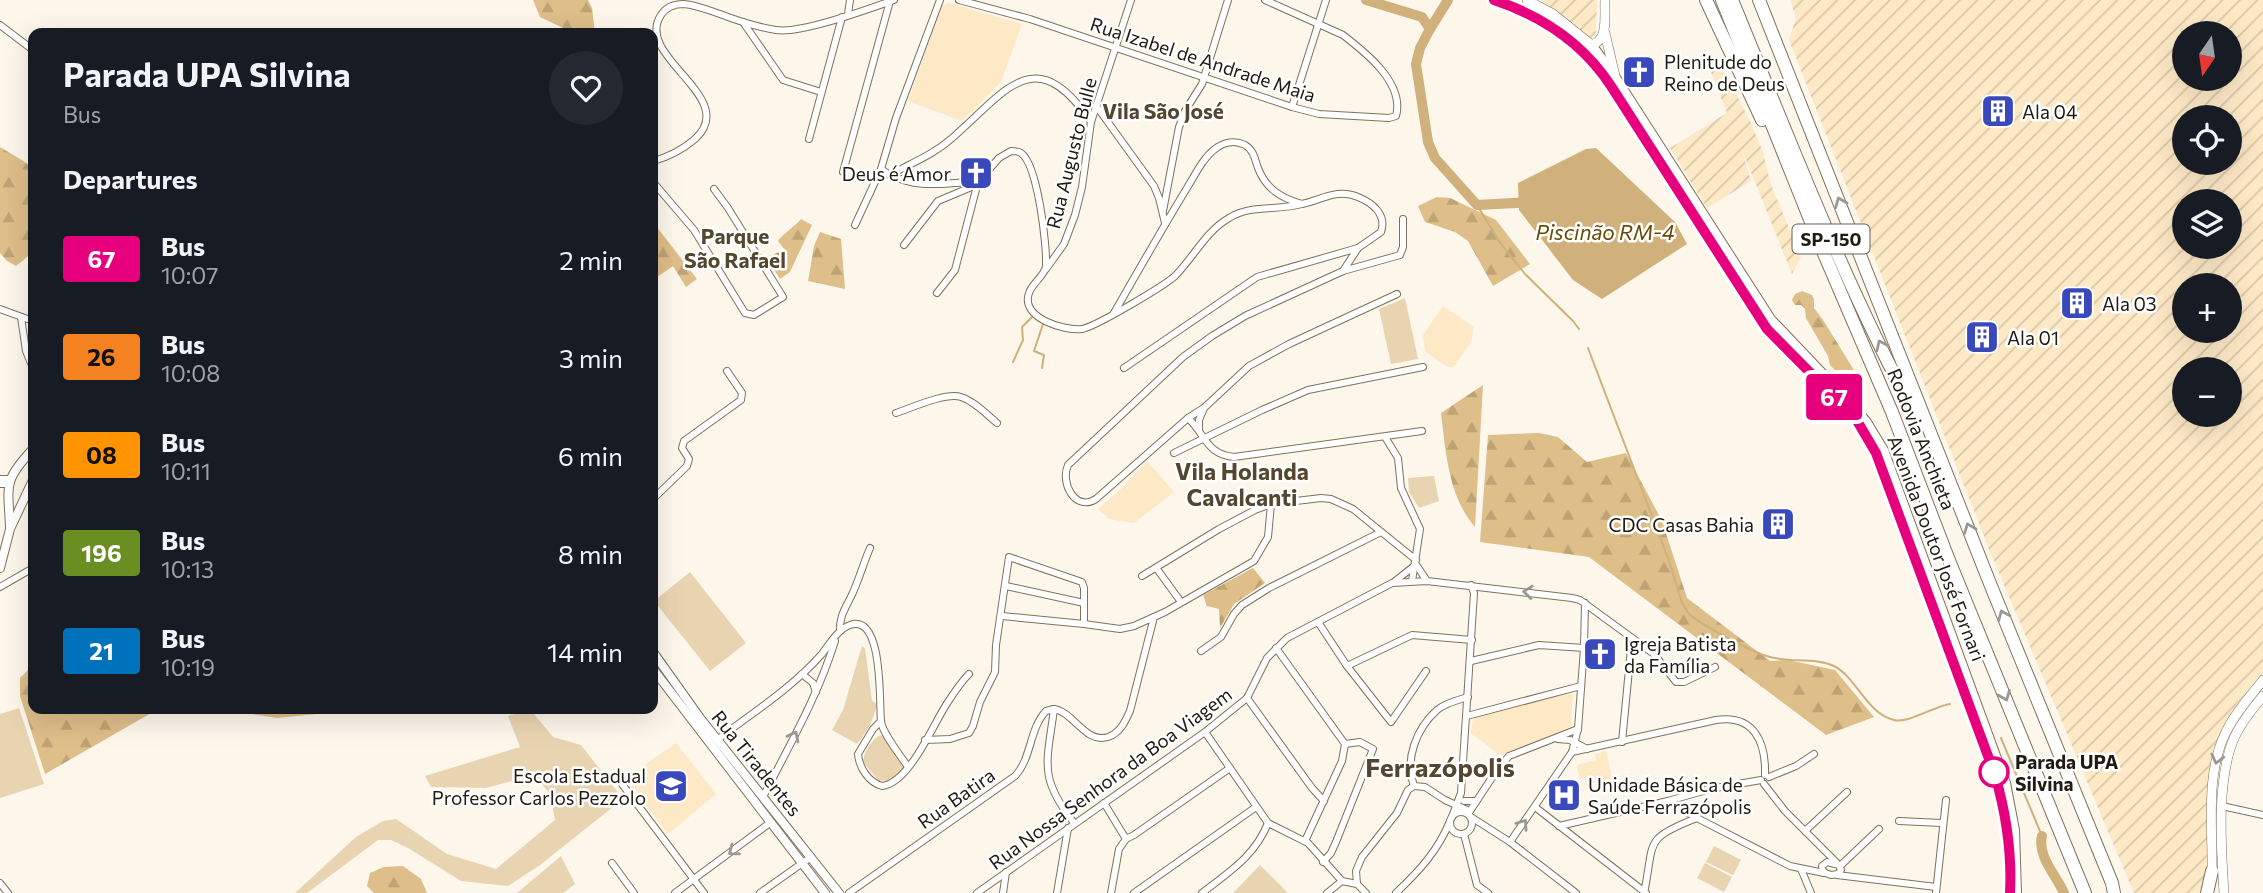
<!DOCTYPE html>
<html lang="en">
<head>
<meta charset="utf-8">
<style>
	:root { --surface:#171b24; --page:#242831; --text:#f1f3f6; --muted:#9ea1a6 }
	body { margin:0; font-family:Commissioner,sans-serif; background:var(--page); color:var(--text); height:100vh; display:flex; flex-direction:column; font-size:26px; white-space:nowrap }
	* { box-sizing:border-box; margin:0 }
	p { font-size:23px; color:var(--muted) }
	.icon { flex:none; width:38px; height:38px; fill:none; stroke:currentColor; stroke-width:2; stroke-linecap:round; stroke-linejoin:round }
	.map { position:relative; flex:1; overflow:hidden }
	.drawer { position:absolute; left:28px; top:28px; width:630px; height:686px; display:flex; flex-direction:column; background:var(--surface); border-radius:14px; box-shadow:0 7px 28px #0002 }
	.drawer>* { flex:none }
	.badge { padding:0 14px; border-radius:5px; font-size:24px; line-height:46px }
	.needle { width:46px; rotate:193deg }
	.tools { position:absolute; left:2172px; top:21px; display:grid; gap:14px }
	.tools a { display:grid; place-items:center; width:70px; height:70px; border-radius:50%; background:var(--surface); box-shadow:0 7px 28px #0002; font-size:35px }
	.map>.badge { position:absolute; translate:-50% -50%; box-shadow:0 0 0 4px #fff }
	h2 { padding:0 35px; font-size:26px; line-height:63px }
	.round { display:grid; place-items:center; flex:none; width:74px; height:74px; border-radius:37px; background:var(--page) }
	.summary { display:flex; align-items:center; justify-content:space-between; height:119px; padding:0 35px }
	h1 { font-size:33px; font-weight:700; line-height:52px }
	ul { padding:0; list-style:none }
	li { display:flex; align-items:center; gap:21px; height:98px; padding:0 35px }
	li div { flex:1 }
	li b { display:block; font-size:26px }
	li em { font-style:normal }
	li .badge { min-width:77px; font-weight:700; text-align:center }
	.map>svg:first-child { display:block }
	.built { fill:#fee9c6 }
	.industrial { fill:url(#industrial-furrows); fill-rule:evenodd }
	.forest { fill:url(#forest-firs) }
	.park { fill:#e9d4b2 }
	.water { fill:#d0b07b }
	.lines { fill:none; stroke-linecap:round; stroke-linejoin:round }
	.stream { stroke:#d0b07b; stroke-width:2 }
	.river { stroke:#d0b07b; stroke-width:10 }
	.minor-casing { stroke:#807259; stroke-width:8 }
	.tertiary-casing { stroke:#807259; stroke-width:10 }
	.secondary-casing { stroke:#807259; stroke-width:10 }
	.motorway-casing { stroke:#807259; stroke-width:14 }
	.minor { stroke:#fff; stroke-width:6 }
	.tertiary { stroke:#fff; stroke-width:8 }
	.secondary { stroke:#fff; stroke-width:9 }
	.motorway { stroke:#fff; stroke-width:12 }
	.oneway { stroke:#9b9893 }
	.line-casing { stroke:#fff; stroke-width:16 }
	.line { stroke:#e6007e; stroke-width:10 }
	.stop-dot { fill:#fff; stroke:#e6007e; stroke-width:3.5 }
	.labels { text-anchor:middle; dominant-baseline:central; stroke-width:5; stroke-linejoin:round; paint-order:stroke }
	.shield { fill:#fff; stroke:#635f58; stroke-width:2 }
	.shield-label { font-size:18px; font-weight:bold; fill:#201a10 }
	.street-label { font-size:19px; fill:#201a10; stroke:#fff }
	.poi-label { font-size:19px; fill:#201a10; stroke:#fff; text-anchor:start }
	.stop-label { font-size:19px; font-weight:bold; fill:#201a10; stroke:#fff; text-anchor:start }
	.neighbourhood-label { font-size:21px; font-weight:bold; fill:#54462f; stroke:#fff }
	.water-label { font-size:21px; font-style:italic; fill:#684903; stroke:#fff }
	.quarter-label { font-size:23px; font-weight:bold; fill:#54462f; stroke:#fff }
	.district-label { font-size:26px; font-weight:bold; fill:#54462f; stroke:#fff }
</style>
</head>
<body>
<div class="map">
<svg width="2263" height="893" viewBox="0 0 2263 893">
	<defs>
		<pattern id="industrial-furrows" width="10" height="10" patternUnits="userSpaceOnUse" patternTransform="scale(1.75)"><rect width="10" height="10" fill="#fee9c6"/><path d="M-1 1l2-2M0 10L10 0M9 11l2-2" fill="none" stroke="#d9c7a9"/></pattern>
		<pattern id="forest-firs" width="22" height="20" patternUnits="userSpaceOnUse" patternTransform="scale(1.75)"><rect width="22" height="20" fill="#debe89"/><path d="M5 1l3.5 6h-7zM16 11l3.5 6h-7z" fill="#bea375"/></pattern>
	</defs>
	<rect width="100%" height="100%" fill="#fcf6eb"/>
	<g class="built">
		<polygon points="949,3 1022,24 1001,82 962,121 908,101 942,6"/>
		<polygon points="1443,306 1474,327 1471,342 1454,367 1447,367 1425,351 1423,335"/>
		<polygon points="1147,461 1174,492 1134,523 1109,519 1098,509 1121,489"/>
		<polygon points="1569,693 1573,696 1571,725 1568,729 1500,755 1471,733 1473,718"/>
		<polygon points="676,743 716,794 668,834 626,778"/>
		<polygon points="1606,751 1613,781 1608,783 1614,783 1616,789 1598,793 1596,787 1602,785 1600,776 1580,779 1577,767 1579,764 1596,760 1595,754"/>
	</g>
	<g class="industrial">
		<polygon points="1542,0 1597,0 1596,33 1593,37 1587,38 1541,3"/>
		<path d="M1790 0H2263V673L2237 704 2218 740 2210 864 2204 893H2134L1989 549 1789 40 1796 18ZM2184 33H2230V79H2184ZM2184 117H2230V163H2184ZM2184 201H2230V247H2184ZM2184 285H2230V331H2184ZM2184 369H2230V415H2184Z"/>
		<polygon points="1721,65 1750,121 1763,152 1770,182 1801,257 1792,274 1742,150 1751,181 1707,208 1670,148 1727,113 1709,67"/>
	</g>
	<g class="forest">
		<polygon points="533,0 588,0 592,8 595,33 574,33 540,17"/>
		<polygon points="0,147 25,162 33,169 33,252 16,266 7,261 0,253"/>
		<polygon points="1437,197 1450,198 1496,220 1530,264 1493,286 1468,241 1455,232 1425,222 1418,206"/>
		<path d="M801 219 812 225 790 272 780 279 766 257 785 250 778 241C784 233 794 227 801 219Z"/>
		<polygon points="653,222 697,279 686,287 673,266 653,280"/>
		<polygon points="820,232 841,239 845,289 808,281 814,246"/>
		<polygon points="1802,291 1812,295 1814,299 1814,308 1823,320 1857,375 1849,385 1830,365 1828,356 1806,318 1805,309 1801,305 1795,305 1792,300 1795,294"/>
		<path d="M1483 385 1475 527C1448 496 1446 452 1441 413Z"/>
		<polygon points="1539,433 1558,437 1587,462 1626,453 1662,521 1687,598 1770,661 1788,660 1835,670 1874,717 1826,735 1589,557 1480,542 1488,435"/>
		<polygon points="1253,568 1265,583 1234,604 1220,628 1219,609 1207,606 1203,595"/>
		<polygon points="33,665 33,709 162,709 153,712 45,774 20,696 20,678"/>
		<polygon points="218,709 363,709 278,718"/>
		<polygon points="403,866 421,879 427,893 374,893 367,886 370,873 384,867"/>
	</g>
	<g class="park">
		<polygon points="1405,298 1418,359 1391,364 1379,309"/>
		<polygon points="1434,476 1439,501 1419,508 1409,492 1408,478"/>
		<polygon points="690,572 746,643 710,671 654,601"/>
		<path d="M862 646 865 648 872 701 877 704C874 719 867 732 857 744L832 730 843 710Z"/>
		<polygon points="19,708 44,784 0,798 0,714"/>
		<polygon points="530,709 553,737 581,745 623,799 540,865 508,886 461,881 408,848 391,840 378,840 307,893 295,893 356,837 383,821 396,819 447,854 496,869 555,820 550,794 534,775 486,788 431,787 425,776 520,747 508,716"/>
		<path d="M880 735 886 737 905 767 892 782 878 780 863 762C864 751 871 741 880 735Z"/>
		<polygon points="1714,846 1741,860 1733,875 1706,862"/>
		<polygon points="561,856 575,884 563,893 517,893"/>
		<polygon points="1705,863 1732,877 1724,892 1697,878"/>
		<polygon points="1260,865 1288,893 1233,893"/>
	</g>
	<polygon class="water" points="1596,148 1675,222 1687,244 1602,299 1573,280 1519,210 1518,183 1586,149"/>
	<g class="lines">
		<g class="stream">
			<polyline points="1477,205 1501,244 1525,274 1573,321 1579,329"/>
			<path d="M1588 348 1668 558 1682 603 1689 614C1702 625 1755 654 1770 657 1791 663 1815 657 1834 666 1857 678 1867 714 1894 720 1907 724 1935 706 1950 704"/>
			<polyline points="1013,362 1023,340 1022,327 1032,317"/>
			<polyline points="1042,368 1044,355 1034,351 1043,324"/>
			<polyline points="2001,738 2042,836"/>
		</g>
		<g class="river">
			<polyline points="1366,0 1422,17 1430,29 1420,48 1416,64 1428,142 1435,158 1477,205 1533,202"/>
			<polyline points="1430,29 1448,0"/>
			<path d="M2042 836C2037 856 2056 875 2064 893"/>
		</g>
		<g class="minor-casing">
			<g id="minor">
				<path d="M959 0 1030 19 1292 107 1319 114 1389 118 1396 116C1405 83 1365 52 1343 35L1265 0"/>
				<polyline points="848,14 850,0"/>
				<polyline points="743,22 783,80 821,92"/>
				<polyline points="0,25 33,50"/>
				<polyline points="1097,107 1154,186 1159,198 1165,223"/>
				<polyline points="1292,107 1326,0"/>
				<polyline points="809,139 842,17"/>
				<path d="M653 161C669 157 682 150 695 139 741 97 633 57 661 15 666 7 675 4 684 4 696 5 708 10 720 14 738 21 757 27 776 30 801 34 868 9 894 0"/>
				<path d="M881 169 890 175C911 163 933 155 951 139 1004 94 1034 38 1091 122"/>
				<polyline points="843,172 890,1"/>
				<path d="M890 175C923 190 943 182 977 182"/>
				<polyline points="653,182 694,230 745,313 754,315 783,297 728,208 714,189"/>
				<polyline points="1163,211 1179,127 1185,111 1202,84 1228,0"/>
				<polyline points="855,225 881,169 896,118 940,0"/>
				<polyline points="904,245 938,201 969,188 978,182"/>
				<polyline points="1046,269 1064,244 1075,215 1082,187 1091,122 1131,0"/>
				<path d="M937 293 955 270 978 182 999 158 1011 151C1015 151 1018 151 1021 153 1038 165 1047 246 1046 266 1045 276 1032 283 1029 293 1020 318 1064 331 1082 329 1095 327 1164 286 1175 276 1194 257 1205 232 1229 218 1251 204 1277 211 1302 204 1321 200 1338 188 1358 197 1373 203 1387 215 1381 232L1358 248 1343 271"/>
				<path d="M1397 294 1289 344 1249 366 1205 407 1188 418 1096 499C1075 512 1060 483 1068 465L1183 357 1212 336 1245 316 1343 271 1400 255 1403 247V219"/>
				<polyline points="0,309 33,321"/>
				<path d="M1114 313C1138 271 1162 229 1187 188 1195 175 1203 158 1215 149 1224 142 1235 140 1245 145 1254 150 1255 160 1258 168 1266 189 1281 198 1302 204"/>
				<polyline points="21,317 26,351 33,368"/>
				<polyline points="1124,368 1257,277 1358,248"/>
				<path d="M896 413C911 408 946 392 961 397 974 401 986 414 997 423"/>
				<path d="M1188 418C1206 435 1206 454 1234 457L1422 431"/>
				<polyline points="1199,429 1199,420 1204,408"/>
				<polyline points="1385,437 1398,458 1401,488 1420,529 1412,581"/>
				<polyline points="1174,453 1262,410 1308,390 1423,367"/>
				<polyline points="0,479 10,479"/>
				<polyline points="0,484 9,484"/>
				<polyline points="653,499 687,466 689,459 682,448 684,441 741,400 742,393 727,371"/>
				<polyline points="1415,563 1427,581"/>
				<polyline points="1157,569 1181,602"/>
				<polyline points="1142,576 1219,529 1255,510 1271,504 1321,498 1331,499 1353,509 1416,560"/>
				<polyline points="1394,582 1413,567"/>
				<polyline points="1006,586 1084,603"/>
				<polyline points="0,587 33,568"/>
				<polyline points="1002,616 1084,624 1120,629 1134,626 1165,612 1254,561 1268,537 1271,504"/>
				<polyline points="1318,622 1347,666 1391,722 1426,671"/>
				<path d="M840 631C839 614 848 605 854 590 860 576 864 562 870 548"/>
				<polyline points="1276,648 1345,744 1342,761 1305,841"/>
				<polyline points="1201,651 1221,637 1234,614 1242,605 1269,588 1381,532"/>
				<polyline points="1471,661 1539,645 1584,648"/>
				<polyline points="1347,666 1412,635 1472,640"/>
				<polyline points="802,674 813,683 816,692"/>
				<polyline points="1247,698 1312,788 1324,801"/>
				<path d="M1054 709C1074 712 1085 744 1108 737 1120 733 1125 722 1130 711L1154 617"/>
				<path d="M1054 709C1047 763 1038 777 1074 823"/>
				<polyline points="1467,716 1581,686"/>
				<path d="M881 721 873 729 858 754C859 767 868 782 882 786 909 783 932 727 946 705 953 694 960 683 969 674"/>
				<polyline points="1205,732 1268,823 1308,843 1342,881 1357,884"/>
				<polyline points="1558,739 1570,740 1587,749"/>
				<path d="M717 740C752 713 792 688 821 655 829 645 838 629 850 625 884 613 879 704 881 721 882 733 901 756 908 767"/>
				<polyline points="925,740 950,739 969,733 973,726 980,702 995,672 996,645 1009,557 1082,582 1084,588 1084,624"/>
				<polyline points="1622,742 1632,638"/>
				<path d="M1572 752 1716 720C1754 714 1766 742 1765 775"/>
				<polyline points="1769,777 1796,766 1814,754"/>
				<polyline points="622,784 704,893"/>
				<polyline points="1764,784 1785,811 1837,863"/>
				<path d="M1414 786C1404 759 1417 728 1437 710 1445 703 1458 700 1468 697"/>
				<polyline points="1414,786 1425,787 1445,800 1467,810"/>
				<path d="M763 797C789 746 818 696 835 641"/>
				<polyline points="1464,801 1474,801"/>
				<polyline points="1668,801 1697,818 1790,866 1824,873"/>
				<polyline points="1104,803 1126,839 1119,849 1111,893"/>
				<polyline points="2222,806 2263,815"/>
				<polyline points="1535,807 1646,893"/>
				<circle cx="1461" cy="823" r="11"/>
				<polyline points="1468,814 1495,773 1509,756 1578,729"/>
				<polyline points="1452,817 1461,793 1474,593 1471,585"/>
				<polyline points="1471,817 1510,842 1576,893"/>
				<polyline points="1899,821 1942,823"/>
				<polyline points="1559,826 1668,801 1710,789 1761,780"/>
				<polyline points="1805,831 1847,792"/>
				<polyline points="1464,834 1477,885 1488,893"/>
				<polyline points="1126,839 1134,835 1230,768"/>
				<polyline points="1510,842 1572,752 1578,729 1584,648 1585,603"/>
				<polyline points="1323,862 1331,853 1336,842 1373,749 1360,742 1345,744"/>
				<polygon points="1827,862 1839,865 1841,870 1838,874 1831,875 1823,872 1822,866"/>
				<polyline points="612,863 634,893"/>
				<polyline points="1840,866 1879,829"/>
				<polyline points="1801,869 1811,893"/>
				<polyline points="1837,875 1936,887"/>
				<polyline points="0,883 8,893"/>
				<polyline points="675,893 771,822"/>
				<polyline points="760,893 811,857"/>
				<path d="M849 893 1015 776C1032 758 1029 729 1046 711L1054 709"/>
				<polyline points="977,893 1205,732 1247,698 1267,658 1287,638 1392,583 1427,581 1572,598 1580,600 1654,654 1676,682 1684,682 1715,667"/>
				<polyline points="1003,893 1006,872"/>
				<polyline points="1057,893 1068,828"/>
				<polyline points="1134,893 1256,807"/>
				<path d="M1202 893C1229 872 1255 856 1268 823"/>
				<polyline points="1327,893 1342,881"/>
				<polyline points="1366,893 1357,884 1356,871 1362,857 1397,813 1408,790 1414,786"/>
				<path d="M1396 893C1419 871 1438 851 1450 821"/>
				<path d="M1644 893C1655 842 1642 839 1697 818"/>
				<polyline points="1936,893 1946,800"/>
			</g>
		</g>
		<g class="tertiary-casing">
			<g id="tertiary">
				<polyline points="1593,46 1615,76 1771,319 1851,403 1867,422 1884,450 2006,783 2015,830 2017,893"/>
				<polyline points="1578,47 1608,80 1767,329 1856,419 1876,453 1997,783 2006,826 2010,893"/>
				<path d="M10 526C8 485 3 481 33 449"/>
				<polyline points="0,568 10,529 33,480"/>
				<polyline points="653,652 700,718 839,893"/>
				<polyline points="653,669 825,893"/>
			</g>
		</g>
		<g class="secondary-casing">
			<g id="secondary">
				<path d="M1494 0 1536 17 1578 47C1611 47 1604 24 1605 0"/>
				<polyline points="1527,0 1553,14 1593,46"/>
				<polyline points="1605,33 1615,76"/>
				<path d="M2212 874C2213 829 2205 776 2225 734 2234 714 2250 697 2263 680"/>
				<path d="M2224 893C2221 848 2216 777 2235 736 2242 722 2253 708 2263 696"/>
			</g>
		</g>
		<g class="motorway-casing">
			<g id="motorway">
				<polyline points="1706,0 1762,120"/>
				<polyline points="1722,0 1819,242 1892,412 1948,558 2085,893"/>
				<path d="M1732 0C1791 143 1846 289 1921 425"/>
				<polyline points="1759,0 1991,586 2112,883 2114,893"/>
				<polyline points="2207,893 2212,871"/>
			</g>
		</g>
		<use href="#minor" class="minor"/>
		<use href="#tertiary" class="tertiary"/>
		<use href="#secondary" class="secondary"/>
		<use href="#motorway" class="motorway"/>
	</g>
	<defs><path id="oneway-chevron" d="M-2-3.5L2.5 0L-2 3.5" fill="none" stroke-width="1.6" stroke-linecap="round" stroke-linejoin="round" transform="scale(1.75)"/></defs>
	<g class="oneway">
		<use href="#oneway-chevron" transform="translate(1840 202) rotate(-112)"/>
		<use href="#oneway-chevron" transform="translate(1881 345) rotate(-115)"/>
		<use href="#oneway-chevron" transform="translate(1969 528) rotate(-111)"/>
		<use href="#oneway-chevron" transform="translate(1528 592) rotate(-174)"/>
		<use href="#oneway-chevron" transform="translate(2003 615) rotate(-113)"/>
		<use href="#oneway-chevron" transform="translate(2005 696) rotate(68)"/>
		<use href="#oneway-chevron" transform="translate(794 736) rotate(-63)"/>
		<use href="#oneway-chevron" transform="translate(2217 759) rotate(104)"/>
		<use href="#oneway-chevron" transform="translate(1523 824) rotate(-55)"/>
		<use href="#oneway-chevron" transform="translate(733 851) rotate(143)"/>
	</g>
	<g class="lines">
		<g class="line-casing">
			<path id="line" d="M1494 0C1542 16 1583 43 1611 86L1767 329 1856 419 1876 453 1995 775C2006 813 2012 854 2010 893"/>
		</g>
		<use href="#line" class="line"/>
	</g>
	<defs>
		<g id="church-square" transform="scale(1.75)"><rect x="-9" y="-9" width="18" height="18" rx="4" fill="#3948bb" stroke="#fff"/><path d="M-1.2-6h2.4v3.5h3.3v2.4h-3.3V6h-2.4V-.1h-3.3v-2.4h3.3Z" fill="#fff"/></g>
		<g id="building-square" transform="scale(1.75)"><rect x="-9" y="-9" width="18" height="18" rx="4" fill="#3948bb" stroke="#fff"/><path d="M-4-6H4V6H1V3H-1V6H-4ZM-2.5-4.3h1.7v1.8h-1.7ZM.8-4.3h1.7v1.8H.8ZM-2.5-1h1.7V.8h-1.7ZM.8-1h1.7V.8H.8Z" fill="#fff"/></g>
		<g id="school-square" transform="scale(1.75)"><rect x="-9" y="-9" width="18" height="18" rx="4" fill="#3948bb" stroke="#fff"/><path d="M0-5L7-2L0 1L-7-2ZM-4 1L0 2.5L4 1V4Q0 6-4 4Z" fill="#fff"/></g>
		<g id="hospital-square" transform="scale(1.75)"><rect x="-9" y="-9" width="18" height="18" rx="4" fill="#3948bb" stroke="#fff"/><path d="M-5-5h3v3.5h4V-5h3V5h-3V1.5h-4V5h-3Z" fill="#fff"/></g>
	</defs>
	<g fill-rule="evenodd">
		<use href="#church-square" x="1639" y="72"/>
		<use href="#building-square" x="1998" y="111"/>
		<use href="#church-square" x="976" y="173"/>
		<use href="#building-square" x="2077" y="303"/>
		<use href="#building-square" x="1982" y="337"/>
		<use href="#building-square" x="1778" y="524"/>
		<use href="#church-square" x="1600" y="654"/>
		<use href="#school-square" x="671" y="786"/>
		<use href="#hospital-square" x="1564" y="795"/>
	</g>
	<circle class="stop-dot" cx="1994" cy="772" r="14"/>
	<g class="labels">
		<rect class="shield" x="1792.5" y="224.5" width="77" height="29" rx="5"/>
		<g class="shield-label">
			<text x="1831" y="239">SP-150</text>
		</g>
		<g class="street-label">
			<text transform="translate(1203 59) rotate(18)">Rua Izabel de Andrade Maia</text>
			<text transform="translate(1071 153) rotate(-76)">Rua Augusto Bulle</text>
			<text transform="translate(1922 439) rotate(68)">Rodovia Anchieta</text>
			<text transform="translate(1937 548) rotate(69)">Avenida Doutor José Fornari</text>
			<text transform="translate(757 763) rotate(51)">Rua Tiradentes</text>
			<text transform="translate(1110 778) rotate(-36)">Rua Nossa Senhora da Boa Viagem</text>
			<text transform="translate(956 798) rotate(-35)">Rua Batira</text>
		</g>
		<g class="poi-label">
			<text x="1664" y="61">Plenitude do<tspan x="1664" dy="22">Reino de Deus</tspan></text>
			<text x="2022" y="111">Ala 04</text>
			<text x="951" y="173" text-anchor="end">Deus é Amor</text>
			<text x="2102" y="303">Ala 03</text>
			<text x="2007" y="337">Ala 01</text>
			<text x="1754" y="524" text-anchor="end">CDC Casas Bahia</text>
			<text x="1624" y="643">Igreja Batista<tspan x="1624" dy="22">da Família</tspan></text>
			<text x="646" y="775" text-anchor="end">Escola Estadual<tspan x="646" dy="22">Professor Carlos Pezzolo</tspan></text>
			<text x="1588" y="784">Unidade Básica de<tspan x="1588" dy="22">Saúde Ferrazópolis</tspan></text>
		</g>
		<g class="stop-label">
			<text x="2015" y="761">Parada UPA<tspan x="2015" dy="22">Silvina</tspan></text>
		</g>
		<g class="neighbourhood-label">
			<text x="1163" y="110">Vila São José</text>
			<text x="735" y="235">Parque<tspan x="735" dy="24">São Rafael</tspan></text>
		</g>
		<g class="water-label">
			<text x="1605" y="231">Piscinão RM-4</text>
		</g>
		<g class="quarter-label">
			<text x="1242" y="471">Vila Holanda<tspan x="1242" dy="26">Cavalcanti</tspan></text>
		</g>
		<g class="district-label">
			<text x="1440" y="766">Ferrazópolis</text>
		</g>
	</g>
</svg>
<div class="tools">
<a><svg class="needle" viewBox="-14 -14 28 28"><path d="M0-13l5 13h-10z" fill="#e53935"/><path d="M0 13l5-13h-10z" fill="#9ea1a6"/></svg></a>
<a><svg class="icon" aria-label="locate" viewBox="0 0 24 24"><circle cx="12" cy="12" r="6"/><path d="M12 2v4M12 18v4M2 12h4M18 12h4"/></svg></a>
<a><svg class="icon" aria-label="layers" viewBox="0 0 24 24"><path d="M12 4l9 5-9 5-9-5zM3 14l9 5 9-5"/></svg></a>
<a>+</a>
<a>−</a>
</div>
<b class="badge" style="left:1834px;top:397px;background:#e6007e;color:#fff">67</b>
<section class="drawer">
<div class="summary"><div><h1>Parada UPA Silvina</h1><p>Bus</p></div><a class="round"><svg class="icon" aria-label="heart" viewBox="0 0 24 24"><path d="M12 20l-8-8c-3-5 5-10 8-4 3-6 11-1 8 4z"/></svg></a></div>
<h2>Departures</h2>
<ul>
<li><span class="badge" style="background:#e6007e;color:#fff">67</span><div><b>Bus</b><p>10:07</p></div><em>2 min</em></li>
<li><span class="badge" style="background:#f58220;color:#111">26</span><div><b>Bus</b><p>10:08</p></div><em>3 min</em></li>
<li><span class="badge" style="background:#ff9300;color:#111">08</span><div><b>Bus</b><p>10:11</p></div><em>6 min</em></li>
<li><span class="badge" style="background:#6b8e23;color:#fff">196</span><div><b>Bus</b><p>10:13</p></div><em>8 min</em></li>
<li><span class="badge" style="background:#0072bc;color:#fff">21</span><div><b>Bus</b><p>10:19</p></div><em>14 min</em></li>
</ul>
</section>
</div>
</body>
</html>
